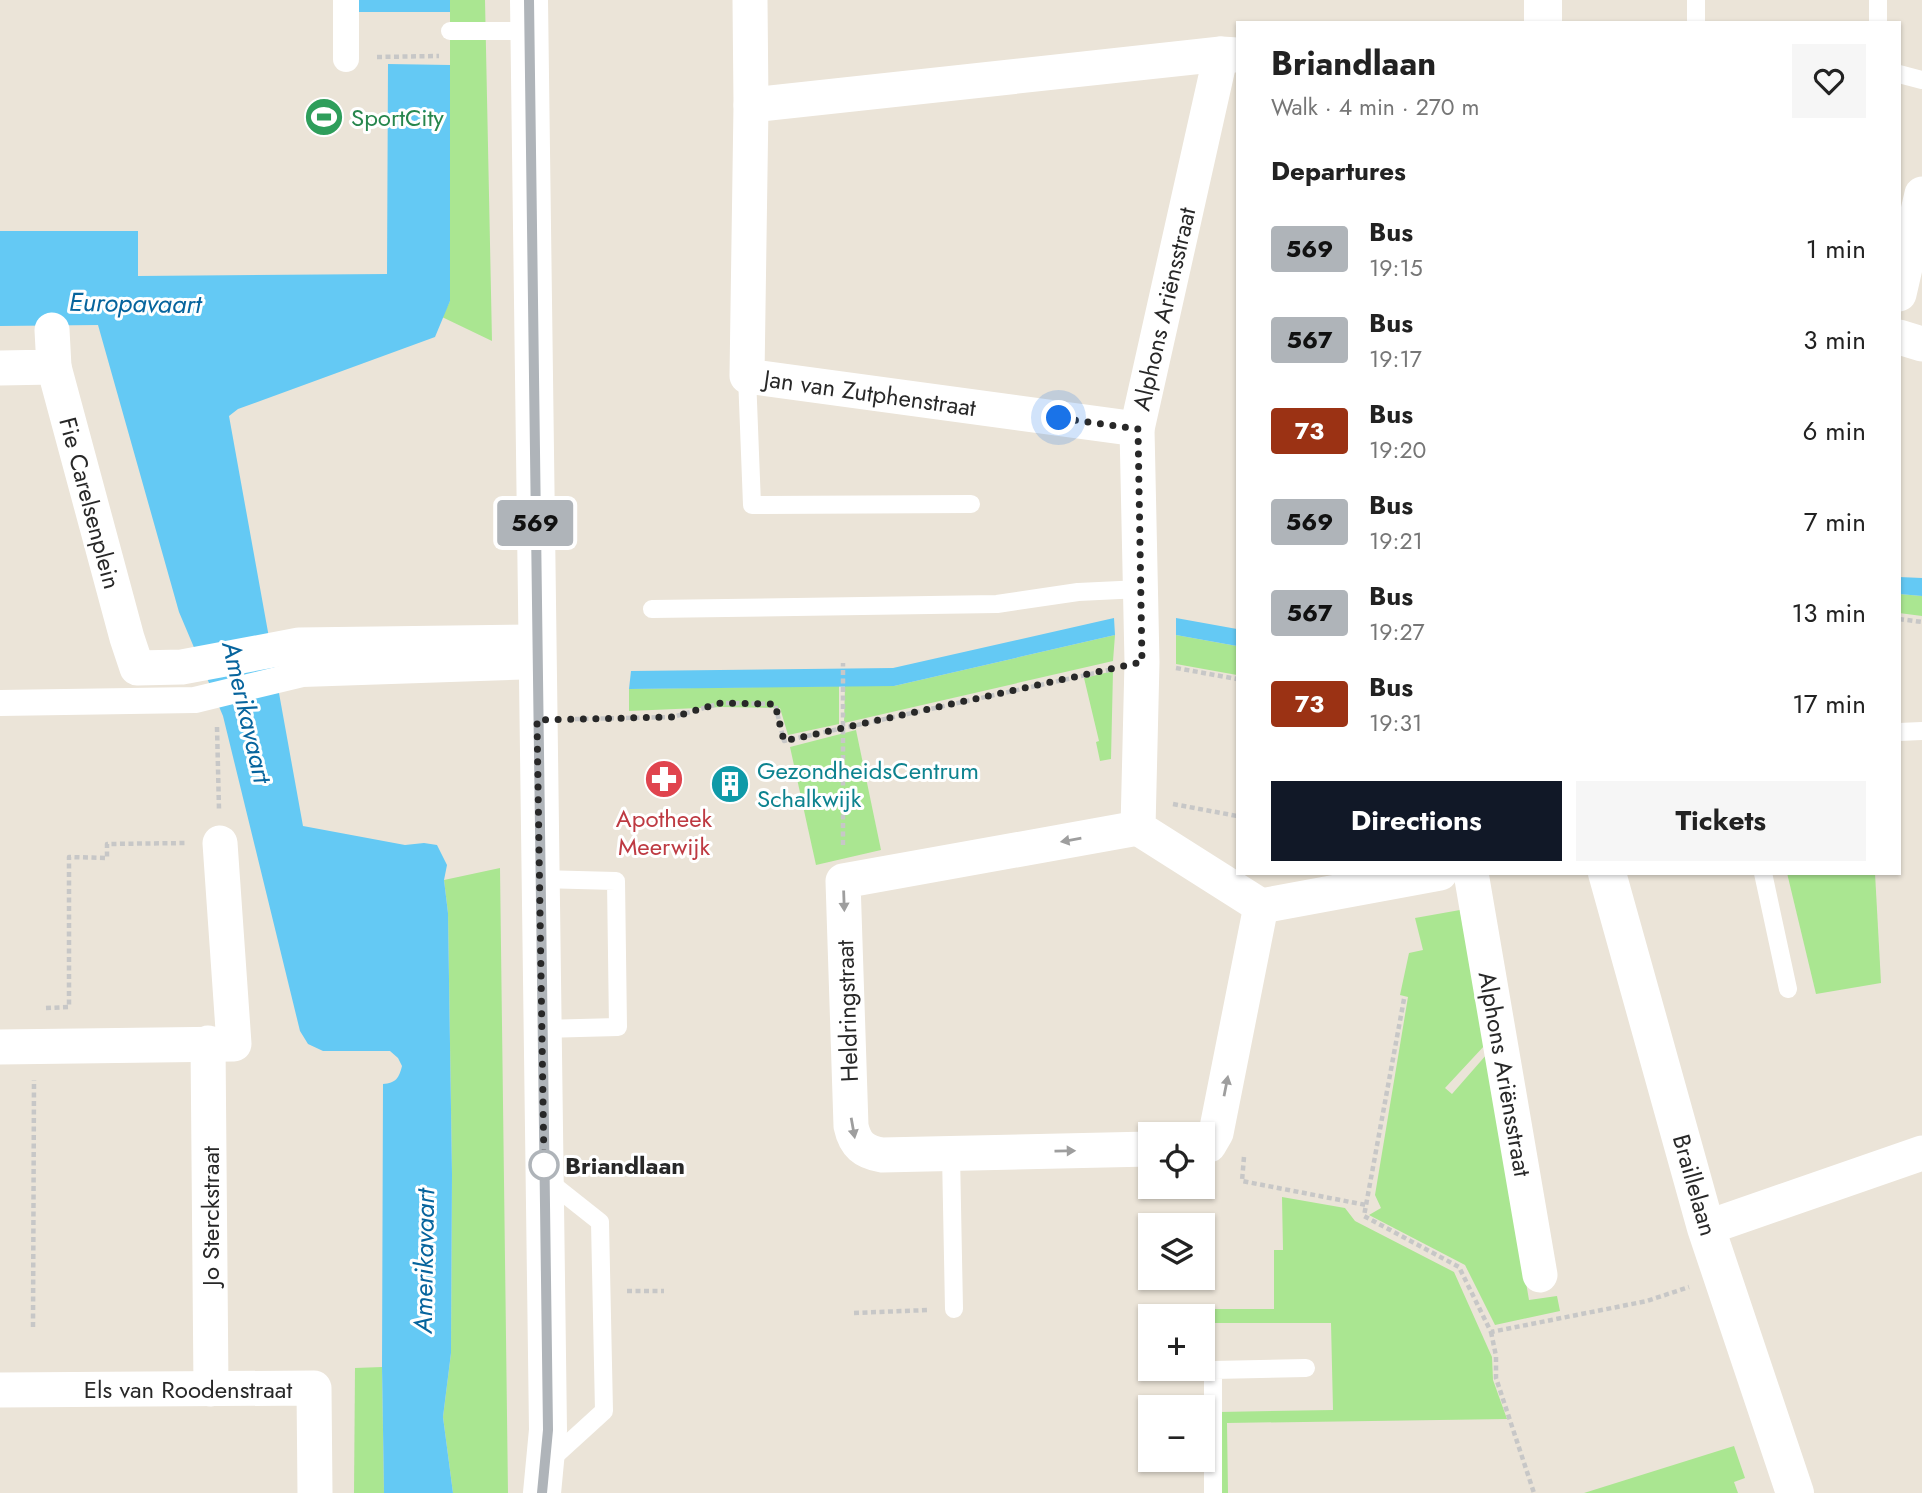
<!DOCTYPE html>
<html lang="en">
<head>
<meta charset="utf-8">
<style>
	:root { --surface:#fff; --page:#f6f6f6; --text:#222; --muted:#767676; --accent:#111827 }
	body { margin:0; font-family:Jost,sans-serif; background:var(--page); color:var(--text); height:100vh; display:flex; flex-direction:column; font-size:26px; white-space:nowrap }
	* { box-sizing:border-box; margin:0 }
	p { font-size:23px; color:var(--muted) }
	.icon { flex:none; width:38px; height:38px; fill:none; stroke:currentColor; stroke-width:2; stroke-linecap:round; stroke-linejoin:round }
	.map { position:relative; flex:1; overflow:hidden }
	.panel { position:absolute; left:1236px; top:21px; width:665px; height:854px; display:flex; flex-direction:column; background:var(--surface); border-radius:0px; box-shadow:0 2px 5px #0004 }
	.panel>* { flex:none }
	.badge { padding:0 14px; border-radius:5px; font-size:24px; line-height:46px }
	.fabs { position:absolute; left:1138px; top:1122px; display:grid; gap:14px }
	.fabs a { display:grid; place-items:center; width:77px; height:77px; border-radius:0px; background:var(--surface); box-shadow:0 2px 5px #0004; font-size:35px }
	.you { position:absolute; width:35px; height:35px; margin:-18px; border:5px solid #fff; border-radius:50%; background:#1a73e8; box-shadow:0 0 0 10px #1a73e833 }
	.map>.badge { position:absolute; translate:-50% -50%; box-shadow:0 0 0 4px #fff }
	h2 { padding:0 35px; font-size:26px; line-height:63px }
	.round { display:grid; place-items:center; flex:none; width:74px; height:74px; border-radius:0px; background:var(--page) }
	.overview { display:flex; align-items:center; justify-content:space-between; height:119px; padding:0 35px }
	h1 { font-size:33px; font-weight:700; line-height:52px }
	.button { display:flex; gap:14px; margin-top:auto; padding:14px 35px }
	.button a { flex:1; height:80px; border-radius:0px; background:var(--accent); color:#fff; font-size:28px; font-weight:700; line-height:80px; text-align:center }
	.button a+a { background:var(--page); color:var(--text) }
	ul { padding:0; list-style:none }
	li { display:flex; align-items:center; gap:21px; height:91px; padding:0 35px }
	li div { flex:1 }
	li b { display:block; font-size:26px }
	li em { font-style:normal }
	li .badge { min-width:77px; font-weight:700; text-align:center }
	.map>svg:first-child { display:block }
	.green { fill:#aae691 }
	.water { fill:#64c9f4 }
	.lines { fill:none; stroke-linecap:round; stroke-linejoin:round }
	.path { stroke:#c7c7c7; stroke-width:4.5; stroke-dasharray:5 3.5; stroke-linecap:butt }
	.service { stroke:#fff; stroke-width:18 }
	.pedestrian { stroke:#fff; stroke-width:26 }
	.minor { stroke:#fff; stroke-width:35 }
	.tertiary { stroke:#fff; stroke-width:38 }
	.oneway { fill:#9e9e9e }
	.line-casing { stroke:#fff; stroke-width:16 }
	.line { stroke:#afb4b9; stroke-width:10 }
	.walk { stroke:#282828; stroke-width:7; stroke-dasharray:0 12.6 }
	.stop-dot { fill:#fff; stroke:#afb4b9; stroke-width:3.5 }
	.labels { text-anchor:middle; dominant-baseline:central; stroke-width:6; stroke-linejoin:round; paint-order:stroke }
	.leisure-label { font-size:24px; fill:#27864d; stroke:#fff; text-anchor:start }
	.street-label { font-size:24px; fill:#282828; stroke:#fff }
	.culture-label { font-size:24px; fill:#0d838f; stroke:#fff; text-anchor:start }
	.health-label { font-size:24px; fill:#be3a42; stroke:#fff }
	.stop-label { font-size:24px; font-weight:bold; fill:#282828; stroke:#fff; text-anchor:start }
	.water-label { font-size:26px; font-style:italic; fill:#06649d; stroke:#fff }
</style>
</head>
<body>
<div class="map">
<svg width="1922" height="1493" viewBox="0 0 1922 1493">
	<rect width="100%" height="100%" fill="#ebe4d8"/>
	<g class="green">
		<polygon points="450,0 485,0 492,341 442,317 450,301"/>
		<polygon points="1899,594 1922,596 1922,616 1899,613"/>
		<polygon points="1115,635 1113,661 844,723 845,686 894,686"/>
		<polygon points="1176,635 1237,646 1237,675 1176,664"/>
		<polygon points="1113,671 1111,759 1100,761 1096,742 1099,741 1084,678"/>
		<polygon points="839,686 839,724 788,735 780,708 722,707 629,711 629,689"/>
		<polygon points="856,730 881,850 816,865 790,747"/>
		<polygon points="500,868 508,1493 453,1493 443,1417 451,1353 452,1174 448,913 444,880"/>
		<polygon points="1787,873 1875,873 1881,983 1816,994"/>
		<polygon points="1460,910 1485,1045 1445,1088 1452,1094 1487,1054 1529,1300 1557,1296 1560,1311 1495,1325 1465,1265 1369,1215 1381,1208 1375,1195 1408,997 1400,995 1409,953 1423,950 1415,918"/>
		<polygon points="1282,1197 1345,1208 1355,1221 1454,1272 1492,1357 1493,1380 1507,1419 1227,1423 1228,1493 1221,1493 1219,1412 1333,1410 1331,1323 1202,1323 1201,1309 1274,1309 1274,1250 1283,1250"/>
		<polygon points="382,1367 384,1493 354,1493 355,1368"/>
		<polygon points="1734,1446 1745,1478 1734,1482 1738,1493 1584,1493"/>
	</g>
	<g class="water">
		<rect x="359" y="0" width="91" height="12"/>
		<path d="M388 64 450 65V301L435 337 238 409 229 416 303 826 405 845 424 843 437 845 447 865 444 880 448 913 452 1174 451 1353 443 1417 453 1493H384L382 1367 383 1084C396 1083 399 1078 402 1066L398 1058 390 1051H323L308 1044 300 1031 223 716 179 612 98 325 0 326V231H138V276L387 274Z"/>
		<polygon points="1899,577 1922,578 1922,596 1899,594"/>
		<polygon points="1114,618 1115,635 894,686 629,689 631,671 893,668"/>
		<polygon points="1176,618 1237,629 1237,646 1176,635"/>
	</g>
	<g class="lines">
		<g class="path">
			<polyline points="377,57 439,56"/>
			<polyline points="1899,619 1922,622"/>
			<polyline points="1176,668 1237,679"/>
			<polyline points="575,719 673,717 721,703 775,704 784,741 1109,670"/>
			<polyline points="217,727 219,809"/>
			<polyline points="1173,804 1237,816"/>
			<polyline points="843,845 843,663"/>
			<polyline points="1404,999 1364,1216 1459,1267 1491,1332 1647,1301 1689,1287"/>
			<polyline points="46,1008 69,1007 69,857 107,858 107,844 186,843"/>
			<polyline points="1244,1157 1242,1181 1366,1205"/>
			<polyline points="627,1291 664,1291"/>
			<polyline points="854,1313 928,1310"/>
			<polyline points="33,1327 34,1080"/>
			<polyline points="1491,1332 1496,1356 1496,1378 1534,1493"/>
		</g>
		<g class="service">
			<polyline points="1696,23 1696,0"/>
			<polyline points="1878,23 1878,0"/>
			<polyline points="450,31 529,31"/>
			<polyline points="1899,74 1922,80"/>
			<polyline points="747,376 752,505 971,504"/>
			<polyline points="652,609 997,604 1078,592 1141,589"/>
			<polyline points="1899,732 1922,731"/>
			<polyline points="1763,873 1788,989"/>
			<polyline points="540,879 616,881 618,1027 542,1029"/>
			<polyline points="951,1154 954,1309"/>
			<polyline points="547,1180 600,1222 604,1411 548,1462"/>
			<polyline points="1213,1493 1213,1370 1306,1368"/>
		</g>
		<g class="pedestrian">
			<polyline points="346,59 346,0"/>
			<polyline points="0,703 195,700 302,674 537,666"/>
		</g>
		<g class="minor">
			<polyline points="750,0 751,105 747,376 1137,429"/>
			<polyline points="1221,54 1137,429 1142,662 1138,828 1261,906 1440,873"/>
			<polyline points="751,105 1221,54 1237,55"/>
			<polyline points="1899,294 1922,194"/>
			<polyline points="1899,337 1922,344"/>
			<polyline points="54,367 127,638 137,668 182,667 299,645 536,642"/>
			<polyline points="0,368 54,367 52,330"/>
			<path d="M1138 828 843 881 851 1126C855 1145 864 1152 882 1155L1150 1149"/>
			<polyline points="1471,873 1540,1275"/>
			<polyline points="208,1043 211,1389"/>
			<polyline points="0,1047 234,1044 220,843"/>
			<polyline points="1202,1146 1209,1145 1216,1133 1261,906"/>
			<polyline points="1706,1228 1922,1153"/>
			<polyline points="0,1390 314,1388 315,1493"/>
		</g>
		<g class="tertiary">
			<polyline points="529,0 548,1430 542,1493"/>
			<polyline points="1543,0 1543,23"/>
			<polyline points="1607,873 1706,1228 1795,1493"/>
		</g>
	</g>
	<defs><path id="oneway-solid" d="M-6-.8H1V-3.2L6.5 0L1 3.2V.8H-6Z" transform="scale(1.75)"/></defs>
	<g class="oneway">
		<use href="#oneway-solid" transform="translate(1071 840) rotate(170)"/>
		<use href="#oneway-solid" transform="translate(844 901) rotate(88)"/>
		<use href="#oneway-solid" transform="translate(1226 1086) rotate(-79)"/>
		<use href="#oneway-solid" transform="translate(853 1128) rotate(80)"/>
		<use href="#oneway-solid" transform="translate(1065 1151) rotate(-1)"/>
	</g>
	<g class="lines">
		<g class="line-casing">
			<polyline id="line" points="529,0 548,1430 542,1493"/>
		</g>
		<use href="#line" class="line"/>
		<polyline class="walk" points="544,1165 537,720 673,717 721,703 775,704 784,741 1142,662 1138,429 1059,418"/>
	</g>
	<defs>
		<g id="stadium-disc" transform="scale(2.0125)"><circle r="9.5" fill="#2e9e5b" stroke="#fff"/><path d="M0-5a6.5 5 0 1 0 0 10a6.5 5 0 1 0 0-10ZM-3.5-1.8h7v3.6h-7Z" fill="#fff"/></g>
		<g id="pharmacy-disc" transform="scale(2.0125)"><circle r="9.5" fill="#e0444e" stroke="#fff"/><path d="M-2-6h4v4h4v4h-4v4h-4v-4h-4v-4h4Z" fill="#fff"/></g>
		<g id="building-disc" transform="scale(2.0125)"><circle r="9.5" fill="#0f9aa8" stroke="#fff"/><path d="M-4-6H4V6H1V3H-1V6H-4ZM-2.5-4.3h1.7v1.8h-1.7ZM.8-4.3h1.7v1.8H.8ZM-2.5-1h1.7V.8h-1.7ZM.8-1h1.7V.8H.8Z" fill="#fff"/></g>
	</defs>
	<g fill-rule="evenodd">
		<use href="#stadium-disc" x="324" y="117"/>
		<use href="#pharmacy-disc" x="664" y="779"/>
		<use href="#building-disc" x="730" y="784"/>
	</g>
	<circle class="stop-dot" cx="544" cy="1165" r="14"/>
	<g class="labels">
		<g class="leisure-label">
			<text x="351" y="117">SportCity</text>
		</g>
		<g class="street-label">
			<text transform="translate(1164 309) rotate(-77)">Alphons Ariënsstraat</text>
			<text transform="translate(870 393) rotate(8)">Jan van Zutphenstraat</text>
			<text transform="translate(90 503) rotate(75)">Fie Carelsenplein</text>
			<text transform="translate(847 1011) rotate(-92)">Heldringstraat</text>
			<text transform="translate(1505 1074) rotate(80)">Alphons Ariënsstraat</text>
			<text transform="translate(1695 1185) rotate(74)">Braillelaan</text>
			<text transform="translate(210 1216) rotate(-90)">Jo Sterckstraat</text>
			<text x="188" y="1389">Els van Roodenstraat</text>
		</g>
		<g class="culture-label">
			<text x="757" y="770">GezondheidsCentrum<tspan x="757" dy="28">Schalkwijk</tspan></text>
		</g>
		<g class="health-label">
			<text x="664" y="818">Apotheek<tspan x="664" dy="28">Meerwijk</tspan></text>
		</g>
		<g class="stop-label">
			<text x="565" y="1165">Briandlaan</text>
		</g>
		<g class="water-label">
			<text transform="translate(135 303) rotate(1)">Europavaart</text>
			<text transform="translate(247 712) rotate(77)">Amerikavaart</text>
			<text transform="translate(424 1261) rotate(-89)">Amerikavaart</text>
		</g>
	</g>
</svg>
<div class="fabs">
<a><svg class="icon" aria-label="locate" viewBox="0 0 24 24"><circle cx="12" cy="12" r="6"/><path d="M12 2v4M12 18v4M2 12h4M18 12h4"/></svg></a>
<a><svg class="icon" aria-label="layers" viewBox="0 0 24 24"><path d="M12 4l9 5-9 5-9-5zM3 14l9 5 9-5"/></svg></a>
<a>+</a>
<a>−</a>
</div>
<div class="you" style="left:1059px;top:418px"></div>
<b class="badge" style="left:535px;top:523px;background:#afb4b9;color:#111">569</b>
<section class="panel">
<div class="overview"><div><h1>Briandlaan</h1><p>Walk · 4 min · 270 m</p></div><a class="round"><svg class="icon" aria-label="heart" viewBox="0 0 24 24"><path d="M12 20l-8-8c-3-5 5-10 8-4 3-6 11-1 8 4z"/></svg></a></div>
<h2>Departures</h2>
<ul>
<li><span class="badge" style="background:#afb4b9;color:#111">569</span><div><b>Bus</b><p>19:15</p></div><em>1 min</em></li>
<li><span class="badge" style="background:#afb4b9;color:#111">567</span><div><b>Bus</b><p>19:17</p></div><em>3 min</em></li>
<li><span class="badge" style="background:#9b3214;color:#fff">73</span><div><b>Bus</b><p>19:20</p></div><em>6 min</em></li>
<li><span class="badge" style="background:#afb4b9;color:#111">569</span><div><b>Bus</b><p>19:21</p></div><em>7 min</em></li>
<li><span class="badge" style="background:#afb4b9;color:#111">567</span><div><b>Bus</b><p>19:27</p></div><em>13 min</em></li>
<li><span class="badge" style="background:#9b3214;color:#fff">73</span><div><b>Bus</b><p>19:31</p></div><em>17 min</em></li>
</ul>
<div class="button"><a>Directions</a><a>Tickets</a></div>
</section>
</div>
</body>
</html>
